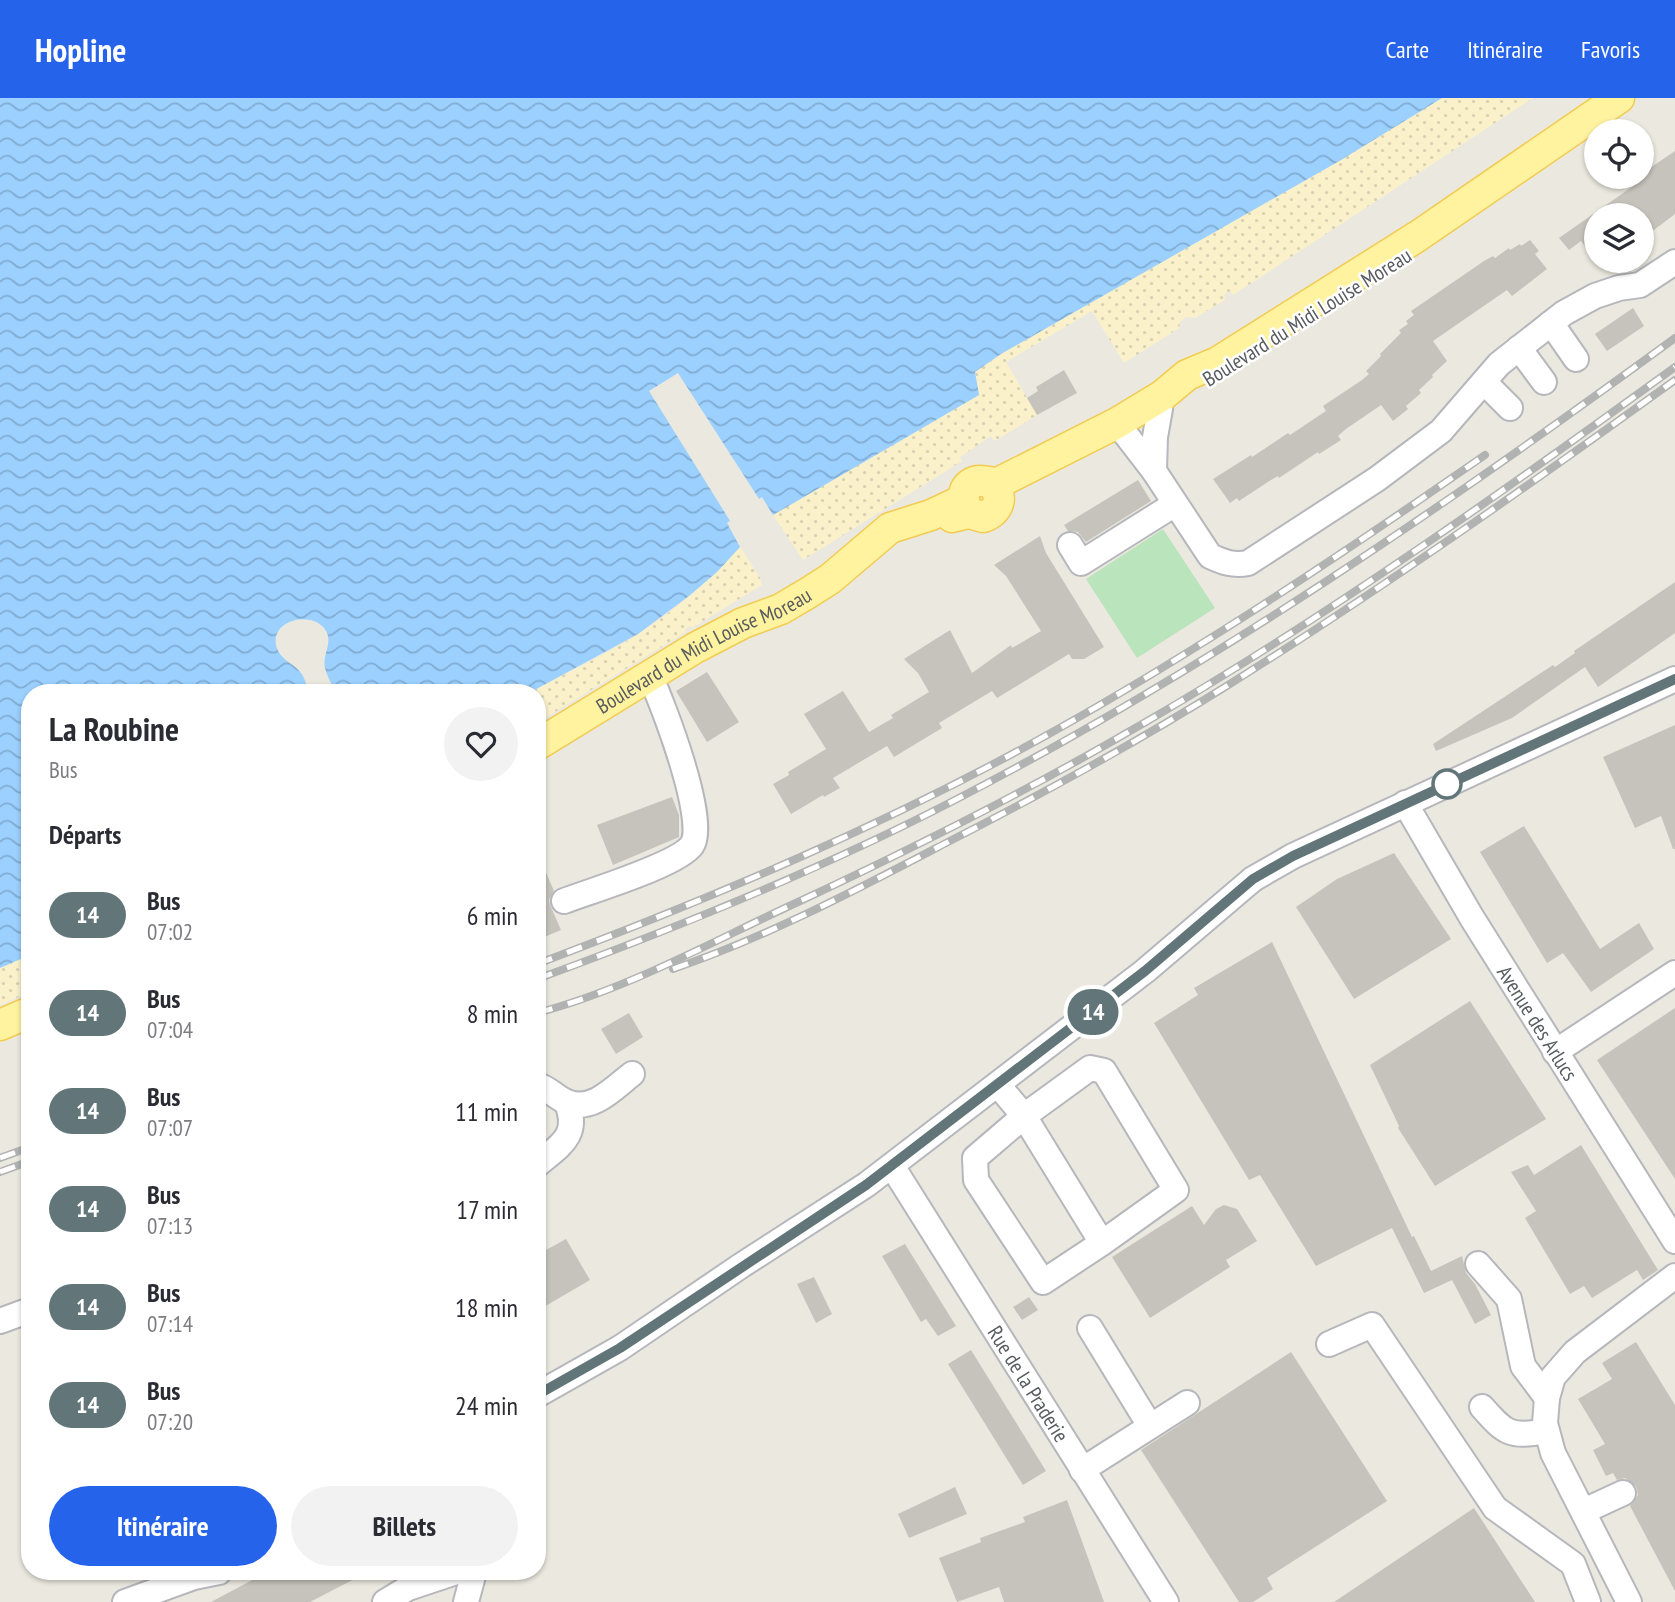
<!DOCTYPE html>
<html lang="fr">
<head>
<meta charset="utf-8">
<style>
	:root { --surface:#fff; --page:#f2f2f3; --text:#2b2b33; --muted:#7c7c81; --accent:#2563eb }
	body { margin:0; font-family:"PT Sans Narrow",sans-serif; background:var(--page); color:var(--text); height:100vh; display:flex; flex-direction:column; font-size:26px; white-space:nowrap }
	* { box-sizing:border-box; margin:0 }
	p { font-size:23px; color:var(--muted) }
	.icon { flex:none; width:38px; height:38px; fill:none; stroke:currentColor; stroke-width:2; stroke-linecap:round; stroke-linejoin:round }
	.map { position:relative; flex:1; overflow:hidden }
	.drawer { position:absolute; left:21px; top:586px; width:525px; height:896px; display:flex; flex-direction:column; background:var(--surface); border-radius:28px; box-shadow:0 2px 5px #0004 }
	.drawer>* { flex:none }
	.badge { padding:0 14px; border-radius:23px; font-size:24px; line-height:46px }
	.fabs { position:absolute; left:1584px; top:21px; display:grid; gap:14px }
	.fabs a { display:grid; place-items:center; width:70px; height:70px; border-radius:50%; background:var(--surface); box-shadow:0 2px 5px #0004; font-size:35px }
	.map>.badge { position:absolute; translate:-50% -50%; box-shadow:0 0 0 4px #fff }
	h2 { padding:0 28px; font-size:26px; line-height:63px }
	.round { display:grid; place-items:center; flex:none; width:74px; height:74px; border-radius:37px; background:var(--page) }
	.headline { display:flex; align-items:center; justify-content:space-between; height:119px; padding:0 28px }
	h1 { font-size:33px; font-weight:600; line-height:52px }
	.button { display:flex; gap:14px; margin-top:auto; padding:14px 28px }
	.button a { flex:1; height:80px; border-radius:42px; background:var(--accent); color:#fff; font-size:28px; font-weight:600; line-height:80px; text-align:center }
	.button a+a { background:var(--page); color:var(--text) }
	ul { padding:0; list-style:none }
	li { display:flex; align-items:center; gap:21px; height:98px; padding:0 28px }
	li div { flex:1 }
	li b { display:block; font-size:26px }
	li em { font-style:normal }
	li .badge { min-width:77px; font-weight:700; text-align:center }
	header { display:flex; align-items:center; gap:42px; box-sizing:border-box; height:98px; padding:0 35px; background:var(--accent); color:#fff }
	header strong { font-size:33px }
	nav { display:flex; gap:38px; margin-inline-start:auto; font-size:24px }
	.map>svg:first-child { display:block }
	.green { fill:#bae4bc }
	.sand { fill:url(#sand-dots) }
	.water { fill:url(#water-waves) }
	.pier { fill:#ebe9df }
	.building { fill:#c6c3bc }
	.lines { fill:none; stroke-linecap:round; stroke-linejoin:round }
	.minor-casing { stroke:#b5b7bc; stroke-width:28 }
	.major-casing { stroke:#f2cb51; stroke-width:33 }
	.minor { stroke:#fff; stroke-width:24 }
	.major { stroke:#fff3a0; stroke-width:30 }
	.rail-casing { stroke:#b1b2b2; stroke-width:8 }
	.rail { stroke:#fff; stroke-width:5; stroke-dasharray:16; stroke-linecap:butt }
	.line-casing { stroke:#fff; stroke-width:16 }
	.line { stroke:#62767a; stroke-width:10 }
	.stop-dot { fill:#fff; stroke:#62767a; stroke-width:3.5 }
	.labels { text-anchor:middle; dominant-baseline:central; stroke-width:5; stroke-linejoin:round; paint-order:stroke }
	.street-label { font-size:21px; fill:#585b60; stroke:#fff }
</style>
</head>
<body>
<header>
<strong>Hopline</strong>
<nav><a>Carte</a><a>Itinéraire</a><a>Favoris</a></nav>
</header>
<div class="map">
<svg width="1675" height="1504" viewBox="0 0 1675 1504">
	<defs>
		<pattern id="sand-dots" width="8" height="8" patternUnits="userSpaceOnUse" patternTransform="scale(1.75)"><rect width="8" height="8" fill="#faf1cb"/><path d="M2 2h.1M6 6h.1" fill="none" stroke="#d8d1b1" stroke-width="1.8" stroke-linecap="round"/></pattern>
		<pattern id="water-waves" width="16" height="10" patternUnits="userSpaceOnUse" patternTransform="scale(1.75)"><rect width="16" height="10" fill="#9bd0ff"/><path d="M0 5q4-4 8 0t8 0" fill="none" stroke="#81acd2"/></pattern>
	</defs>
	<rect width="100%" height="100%" fill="#ebe9df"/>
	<polygon class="green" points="1163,431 1215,510 1137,560 1086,481"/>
	<g class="sand">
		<polygon points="1442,0 1533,0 1233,197 1230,193 1224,197 1225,202 1195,220 1186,219 1180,224 1179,230 1124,265 1092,213 1006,264 1037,317 995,343 991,338 960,359 962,363 803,462 773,417 979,297 975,274 1001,256 1341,62"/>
		<path d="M740 449 760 480 762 487 692 530 690 528 685 531 686 534 537 625V595H529C565 575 604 558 638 536 676 512 710 481 740 449Z"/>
		<polygon points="30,857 30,894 0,907 0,870"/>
	</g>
	<path class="water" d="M0 0H1442L1341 62 1001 256 975 274 979 297 773 417 762 399 727 425 740 449 717 474 689 498 638 536 529 595H336C332 587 327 578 325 570 322 557 333 545 326 533 314 512 271 521 276 547 280 563 293 564 301 575 305 580 307 589 309 595H30V857L0 870Z"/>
	<polygon class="pier" points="678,275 761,404 732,426 649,293"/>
	<g class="building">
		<polygon points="1675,53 1675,116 1642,141 1642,117 1596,117 1596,163 1581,143 1569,152 1559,140 1646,79 1644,74"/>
		<polygon points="1530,142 1539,153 1535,156 1547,171 1512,198 1507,192 1433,243 1447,263 1432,277 1433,279 1419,292 1421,295 1406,308 1408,311 1393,323 1381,307 1346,331 1338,338 1341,342 1319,356 1318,354 1279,380 1278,378 1271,382 1239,403 1237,400 1230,405 1213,381 1251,357 1252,359 1288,335 1290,337 1326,313 1323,308 1362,282 1369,276 1366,273 1381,258 1380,256 1401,235 1399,232 1408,226 1406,223 1414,217 1411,213 1484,163 1493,158 1495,160 1509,150 1510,152 1520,146 1521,148"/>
		<polygon points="1633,210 1644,228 1607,253 1595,236"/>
		<polygon points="1064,272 1077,295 1037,317 1027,300 1038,293 1036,289"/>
		<polygon points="1138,382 1151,403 1086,444 1078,434 1068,433 1064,427"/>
		<polygon points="1040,438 1046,455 1104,549 1084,561 1072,561 1069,556 997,600 992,593 939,625 942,630 894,659 887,648 833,680 840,690 824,699 823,697 791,716 773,686 789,677 788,674 826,651 804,616 843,593 869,634 893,620 891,617 929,594 918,575 904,561 950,532 972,575 1011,547 1012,550 1041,533 1006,478 994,467"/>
		<polygon points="1675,484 1675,535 1598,589 1585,569 1512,620 1436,653 1433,646 1553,567 1555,569 1575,555 1574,553"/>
		<polygon points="707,574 739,624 707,644 676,593"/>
		<polygon points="1675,627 1675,751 1673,751 1661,718 1635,730 1603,659"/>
		<polygon points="672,699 679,717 679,739 613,767 597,727"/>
		<polygon points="1524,728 1600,851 1639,825 1654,851 1591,894 1563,855 1547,865 1480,754"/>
		<polygon points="537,754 554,793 549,802 550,807 561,832 537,842"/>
		<polygon points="1394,755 1451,841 1354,901 1296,809 1337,781"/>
		<polygon points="1272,844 1412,1139 1414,1138 1431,1173 1462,1158 1466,1175 1475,1186 1491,1217 1475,1226 1452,1182 1424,1195 1392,1130 1316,1168 1260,1077 1249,1082 1154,925 1198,897 1194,890"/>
		<polygon points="1470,903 1546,1021 1435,1088 1398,1030 1399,1028 1370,967"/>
		<polygon points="1675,910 1675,1081 1597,962"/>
		<polygon points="629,915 643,939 616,956 601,931"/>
		<polygon points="1581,1047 1658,1172 1643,1182 1637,1172 1592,1200 1584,1188 1570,1196 1525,1120 1536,1113 1511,1074 1528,1067 1534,1077"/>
		<polygon points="1224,1107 1237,1111 1257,1143 1226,1162 1230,1169 1150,1220 1112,1159 1192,1108 1204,1127 1216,1111"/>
		<polygon points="566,1141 590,1182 537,1213 537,1157"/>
		<polygon points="905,1146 956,1228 938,1238 926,1221 921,1224 882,1158"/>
		<polygon points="814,1179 832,1216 816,1225 797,1186"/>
		<polygon points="1029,1199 1038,1212 1022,1222 1013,1209"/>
		<polygon points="1636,1244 1675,1307 1675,1493 1630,1408 1638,1397 1636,1388 1625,1380 1617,1382 1613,1375 1606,1378 1593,1352 1605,1346 1578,1301 1612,1281 1602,1265"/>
		<polygon points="971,1252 1046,1373 1023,1387 948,1266"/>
		<polygon points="1291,1254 1387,1403 1267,1480 1273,1491 1253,1504 1239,1504 1141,1352"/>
		<polygon points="955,1389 967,1416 909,1440 898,1416"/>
		<polygon points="1067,1402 1104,1504 1004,1504 999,1489 957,1504 939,1460 981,1444 980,1440 1025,1424 1023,1419"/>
		<polygon points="1474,1410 1535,1504 1334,1504"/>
		<polygon points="267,1474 368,1474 310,1504 211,1504"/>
	</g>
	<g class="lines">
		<g class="minor-casing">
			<g id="minor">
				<polyline points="1551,225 1576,261"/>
				<polyline points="1519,250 1544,284"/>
				<polyline points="1484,284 1510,310"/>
				<path d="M1117 325 1154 373 1210 458C1223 464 1233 468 1248 465L1377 381 1441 333 1499 266 1564 215 1595 198 1619 190 1640 187 1675 164"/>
				<polyline points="1154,373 1155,339 1160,311"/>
				<polyline points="1070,447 1081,465 1175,406"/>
				<path id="s1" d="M1405 705 1472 820 1675 1143"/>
				<path d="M564 803C590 793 678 767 692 747 708 723 663 606 650 578"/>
				<polyline points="1555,954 1675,875"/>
				<path d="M537 987C549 990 556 1000 567 1004 592 1015 615 989 632 976"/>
				<polyline points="998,987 1024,1018 1102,1145 1176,1092 1104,973 1090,970 1024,1018 975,1060 976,1082 1043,1184 1102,1145"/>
				<path d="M537 1067C560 1047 580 1038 567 1005"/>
				<path id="s2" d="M892 1068 1166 1504"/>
				<polyline points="1478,1166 1509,1201 1523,1268 1547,1300"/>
				<polyline points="0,1223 30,1212"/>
				<polyline points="1090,1230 1150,1328"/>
				<polyline points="1329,1246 1372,1227 1495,1410 1573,1466 1588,1504"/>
				<polyline points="537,1297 620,1250 742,1167 866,1087 1145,873 1253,781 1293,758 1675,581"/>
				<path d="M1482 1309C1505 1335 1510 1340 1546 1333"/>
				<polyline points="1082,1372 1187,1305"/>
				<polyline points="1584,1413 1623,1395"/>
				<polyline points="125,1504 194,1479 219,1474"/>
				<polyline points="385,1504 408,1490 456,1474"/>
				<polyline points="466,1504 474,1474"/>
				<polyline points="1629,1504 1553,1355 1545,1325 1547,1300 1553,1279 1575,1254 1675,1178"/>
			</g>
		</g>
		<g class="major-casing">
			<g id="major">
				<path d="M969 415C961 404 961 386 978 383 985 382 992 386 1000 384L1117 325 1163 297 1187 277 1218 264 1418 138 1619 0"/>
				<path d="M952 419 969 415 983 419C999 414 1005 397 991 386"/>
				<path id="s3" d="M537 647 695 550 743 525 781 511 808 495 830 481 890 430 931 417 963 402"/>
				<polyline points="0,927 30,914"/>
			</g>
		</g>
		<use href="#minor" class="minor"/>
		<use href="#major" class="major"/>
		<g class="rail-casing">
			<g id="rail">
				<path d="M537 866C715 799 890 725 1056 632 1204 549 1345 454 1485 357"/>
				<path d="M673 871C767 839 856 792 944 746 1040 697 1134 646 1225 589 1379 493 1528 388 1675 282"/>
				<path d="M537 881C679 829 820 772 955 702 1208 571 1445 408 1675 240"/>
				<path d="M537 915C628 891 713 843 798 804 916 749 1031 691 1144 625 1328 518 1503 394 1675 269"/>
				<polyline points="0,1060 30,1049"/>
				<polyline points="0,1074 30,1063"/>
			</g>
		</g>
		<use href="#rail" class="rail"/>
	</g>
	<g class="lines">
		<g class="line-casing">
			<polyline id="line" points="537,1297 620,1250 866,1087 1145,873 1253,781 1293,758 1675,581"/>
		</g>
		<use href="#line" class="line"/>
	</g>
	<circle class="stop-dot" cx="1447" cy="686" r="14"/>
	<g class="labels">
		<g class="street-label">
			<text transform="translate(1307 219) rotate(-32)">Boulevard du Midi Louise Moreau</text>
			<text stroke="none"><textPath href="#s3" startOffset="192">Boulevard du Midi Louise Moreau</textPath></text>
			<text stroke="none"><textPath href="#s1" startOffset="257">Avenue des Arlucs</textPath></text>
			<text stroke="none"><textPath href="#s2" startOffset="257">Rue de la Praderie</textPath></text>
		</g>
	</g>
</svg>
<div class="fabs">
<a><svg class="icon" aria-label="locate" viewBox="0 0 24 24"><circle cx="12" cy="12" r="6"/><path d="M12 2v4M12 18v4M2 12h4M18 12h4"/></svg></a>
<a><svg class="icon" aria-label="layers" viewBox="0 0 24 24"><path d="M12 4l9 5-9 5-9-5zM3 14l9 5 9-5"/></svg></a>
</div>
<b class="badge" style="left:1093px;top:914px;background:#62767a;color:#fff">14</b>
<section class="drawer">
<div class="headline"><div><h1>La Roubine</h1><p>Bus</p></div><a class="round"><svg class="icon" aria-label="heart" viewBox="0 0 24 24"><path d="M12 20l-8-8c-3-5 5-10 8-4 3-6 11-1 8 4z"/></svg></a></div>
<h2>Départs</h2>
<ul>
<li><span class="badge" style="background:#62767a;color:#fff">14</span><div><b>Bus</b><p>07:02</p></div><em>6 min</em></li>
<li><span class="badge" style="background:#62767a;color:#fff">14</span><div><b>Bus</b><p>07:04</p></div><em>8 min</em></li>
<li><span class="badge" style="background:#62767a;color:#fff">14</span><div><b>Bus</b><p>07:07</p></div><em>11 min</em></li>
<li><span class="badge" style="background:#62767a;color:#fff">14</span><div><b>Bus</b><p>07:13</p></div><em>17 min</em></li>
<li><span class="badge" style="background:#62767a;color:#fff">14</span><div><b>Bus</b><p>07:14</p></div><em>18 min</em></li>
<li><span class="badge" style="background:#62767a;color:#fff">14</span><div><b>Bus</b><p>07:20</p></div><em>24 min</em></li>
</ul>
<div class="button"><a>Itinéraire</a><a>Billets</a></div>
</section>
</div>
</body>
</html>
